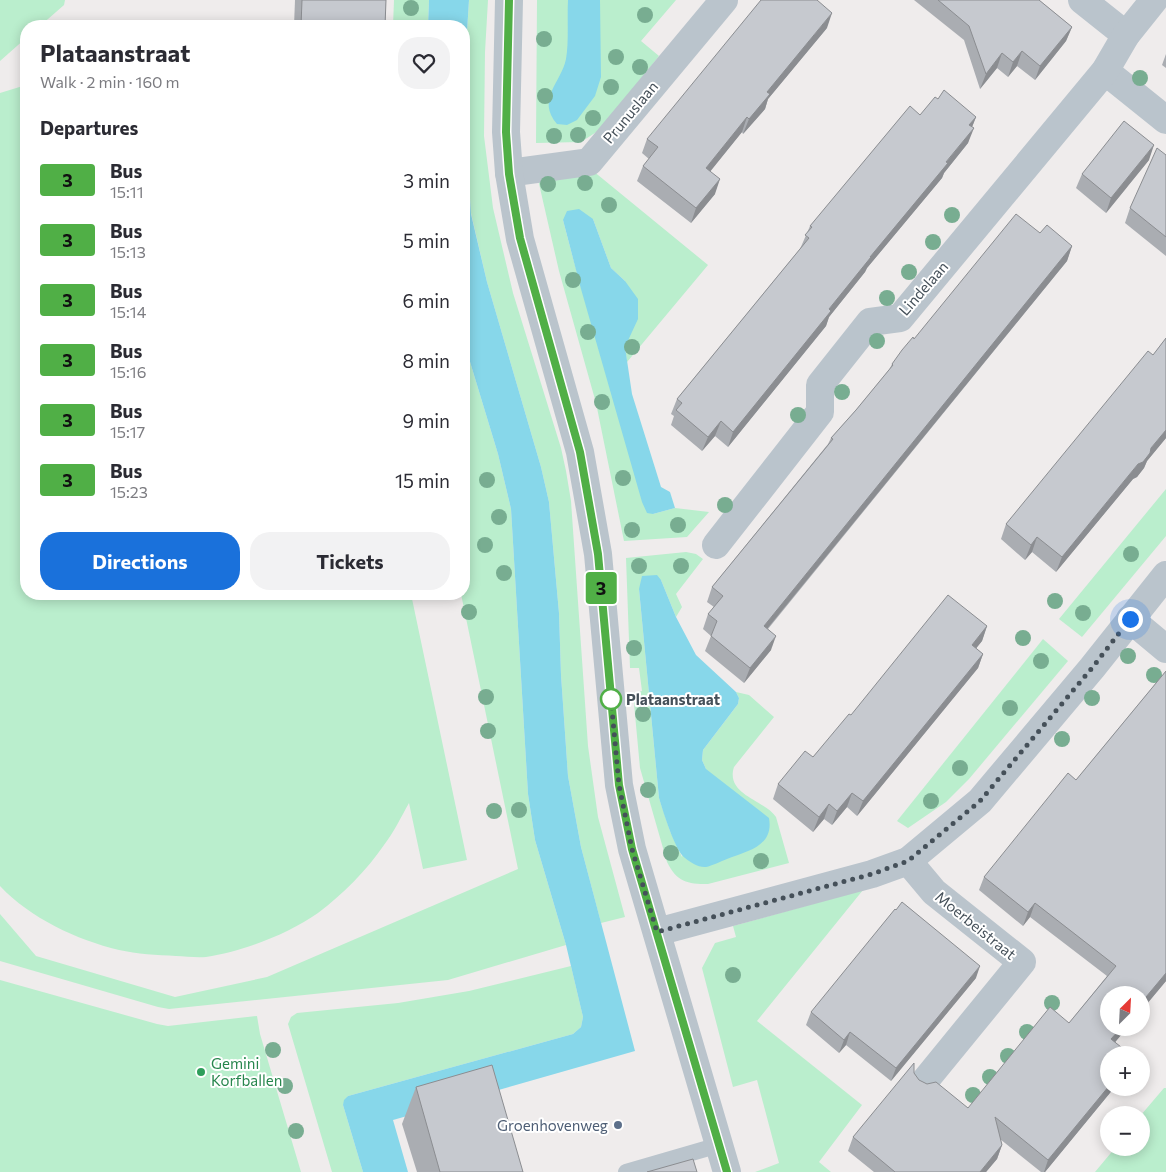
<!DOCTYPE html>
<html lang="en">
<head>
<meta charset="utf-8">
<style>
	:root { --surface:#fff; --page:#f2f2f3; --text:#2b2b33; --muted:#7c7c81; --accent:#1a71db }
	body { margin:0; font-family:Commissioner,sans-serif; background:var(--page); color:var(--text); height:100vh; display:flex; flex-direction:column; font-size:19px; white-space:nowrap }
	* { box-sizing:border-box; margin:0 }
	p { font-size:16px; color:var(--muted) }
	.icon { flex:none; width:28px; height:28px; fill:none; stroke:currentColor; stroke-width:2; stroke-linecap:round; stroke-linejoin:round }
	.map { position:relative; flex:1; overflow:hidden }
	.panel { position:absolute; left:20px; top:20px; width:450px; height:580px; display:flex; flex-direction:column; background:var(--surface); border-radius:20px; box-shadow:0 2px 12px #0003 }
	.panel>* { flex:none }
	.badge { padding:0 10px; border-radius:4px; font-size:18px; line-height:32px }
	.needle { width:32px; rotate:24deg }
	.tools { position:absolute; left:1100px; top:986px; display:grid; gap:10px }
	.tools a { display:grid; place-items:center; width:50px; height:50px; border-radius:50%; background:var(--surface); box-shadow:0 2px 12px #0003; font-size:25px }
	.you { position:absolute; width:25px; height:25px; margin:-12px; border:4px solid #fff; border-radius:50%; background:#1a73e8; box-shadow:0 0 0 8px #1a73e833 }
	.map>.badge { position:absolute; translate:-50% -50%; box-shadow:0 0 0 2px #fff }
	h2 { padding:0 20px; font-size:19px; line-height:45px }
	.round { display:grid; place-items:center; flex:none; width:52px; height:52px; border-radius:20px; background:var(--page) }
	.overview { display:flex; align-items:center; justify-content:space-between; height:85px; padding:0 20px }
	h1 { font-size:24px; font-weight:700; line-height:38px }
	.action { display:flex; gap:10px; margin-top:auto; padding:10px 20px }
	.action a { flex:1; height:58px; border-radius:20px; background:var(--accent); color:#fff; font-size:20px; font-weight:700; line-height:58px; text-align:center }
	.action a+a { background:var(--page); color:var(--text) }
	ul { padding:0; list-style:none }
	li { display:flex; align-items:center; gap:15px; height:60px; padding:0 20px }
	li div { flex:1 }
	li b { display:block; font-size:19px }
	li em { font-style:normal }
	li .badge { min-width:55px; font-weight:700; text-align:center }
	.map>svg:first-child { display:block }
	.green { fill:#baeecd }
	.water { fill:#87d7ea }
	.lines { fill:none; stroke-linecap:round; stroke-linejoin:round }
	.service { stroke:#bac4cc; stroke-width:16 }
	.minor { stroke:#bac4cc; stroke-width:28 }
	.tertiary { stroke:#bac4cc; stroke-width:28 }
	.tree { fill:#78ad91 }
	.wall { fill:#aaadb2 }
	.shaded-wall { fill:#8b8d91 }
	.building { fill:#c6c9cf; stroke:#8b8d91 }
	.line-casing { stroke:#fff; stroke-width:11 }
	.line { stroke:#50af46; stroke-width:8 }
	.walk { stroke:#455059; stroke-width:5; stroke-dasharray:0 9 }
	.stop-dot { fill:#fff; stroke:#50af46; stroke-width:2.5 }
	.leisure-dot { fill:#2e9e5b; stroke:#fff; stroke-width:2 }
	.service-dot { fill:#5c6f8a; stroke:#fff; stroke-width:2 }
	.labels { text-anchor:middle; dominant-baseline:central; stroke-width:4; stroke-linejoin:round; paint-order:stroke }
	.street-label { font-size:15px; fill:#455059; stroke:#fff }
	.stop-label { font-size:15px; font-weight:bold; fill:#455059; stroke:#fff; text-anchor:start }
	.leisure-label { font-size:15px; fill:#27864d; stroke:#fff; text-anchor:start }
	.service-label { font-size:15px; fill:#4e5e75; stroke:#fff; text-anchor:end }
</style>
</head>
<body>
<div class="map">
<svg width="1166" height="1172" viewBox="0 0 1166 1172">
	<rect width="100%" height="100%" fill="#efecec"/>
	<g class="green">
		<polygon points="0,0 65,0 64,5 40,26 26,26 26,38 0,61"/>
		<polygon points="394,0 429,0 428,26 393,26"/>
		<polygon points="469,0 488,0 485,52 484,136 493,208 513,293 561,448 566,471 571,501 588,746 598,817 625,917 601,923 581,847 568,776 561,675 559,613 549,502 541,467 487,282 471,213 464,109 464,81"/>
		<polygon points="537,0 676,0 641,41 659,56 601,129 581,142 536,143"/>
		<path d="M26 85V594H411L467 860 423 869 409 803C401 817 394 832 384 845 367 870 342 895 318 913 288 934 242 952 206 957 196 958 185 956 176 956 157 955 137 954 119 950 77 940 30 918 0 886V93Z"/>
		<path d="M587 166 708 265 627 362 625 347 628 338 625 281 611 268 593 219 563 220C588 319 621 416 653 514L675 508 709 512 687 537 624 541 596 403 559 271 537 175Z"/>
		<polygon points="464,342 498,454 511,509 528,794 535,840 566,945 448,980 169,1009 158,1007 0,961 0,914 36,956 175,997 267,977 518,869 461,594 464,594"/>
		<polygon points="1166,489 1166,536 1082,637 1059,619"/>
		<path d="M686 552 696 554 703 559 676 594 682 607 676 617 661 580 639 589 659 798 670 831 682 857 706 769 702 760 703 750 738 704 739 698 736 692 749 695 774 717 734 767C725 795 765 800 776 817L789 863 708 884C687 884 677 882 667 862L640 768 633 693 642 691 639 668H630L626 558Z"/>
		<polygon points="1043,639 1068,661 969,779 946,802 908,828 897,821"/>
		<polygon points="863,890 757,1021 862,1105 819,1162 831,1172 755,1172 779,1163 757,1080 733,1087 702,968 715,943 736,937 733,926"/>
		<polygon points="571,966 583,1017 581,1027 573,1034 348,1096 343,1105 363,1172 332,1172 288,1024 291,1017 297,1013 398,1003 469,991"/>
		<polygon points="0,980 157,1024 168,1026 257,1016 260,1034 301,1172 0,1172"/>
		<polygon points="1164,1088 1166,1088 1166,1172 1095,1172 1115,1148 1141,1148 1141,1115"/>
	</g>
	<g class="water">
		<polygon points="429,0 469,0 464,81 464,26 428,26"/>
		<path d="M568 0H600L601 77 595 96 577 120 567 125 557 124C536 99 561 83 566 59 569 42 567 18 568 0Z"/>
		<polygon points="464,109 471,214 487,282 541,467 549,502 559,613 561,675 568,776 581,847 635,1051 393,1120 408,1172 363,1172 343,1105 344,1100 348,1096 573,1034 581,1027 583,1017 566,945 535,840 528,794 511,509 498,454 464,342"/>
		<polygon points="579,209 593,219 611,268 625,281 638,299 638,319 625,347 632,394 661,487 670,492 675,508 653,514 647,513 642,502 581,289 563,220 567,211"/>
		<path d="M657 575 661 580 676 617 696 655 736 692 739 698 738 704 703 750 702 760 706 769 769 818C774 846 748 851 727 859 721 861 712 866 706 867 699 868 690 862 685 858 675 851 663 811 659 798L639 589 642 576Z"/>
	</g>
	<g class="lines">
		<polyline class="service" points="626,1172 719,1145"/>
		<g class="minor">
			<polyline points="1082,0 1126,35"/>
			<polyline points="1105,71 1166,120"/>
			<polyline points="509,173 589,162 724,0"/>
			<polyline points="716,545 820,412 820,385 870,322 900,318 1105,71 1126,35 1154,0"/>
			<polyline points="1130,619 1166,649"/>
			<polyline points="908,861 934,892 1022,962 924,1082"/>
			<polyline points="657,932 872,874 908,861 980,801 1092,668 1166,575"/>
		</g>
		<polyline class="tertiary" points="509,0 506,132 509,173 520,239 580,452 598,554 619,785 632,849 727,1172"/>
	</g>
	<g class="tree">
		<circle cx="411" cy="8" r="8"/>
		<circle cx="645" cy="15" r="8"/>
		<circle cx="544" cy="39" r="8"/>
		<circle cx="616" cy="57" r="8"/>
		<circle cx="640" cy="67" r="8"/>
		<circle cx="1140" cy="78" r="8"/>
		<circle cx="611" cy="87" r="8"/>
		<circle cx="545" cy="96" r="8"/>
		<circle cx="593" cy="118" r="8"/>
		<circle cx="578" cy="135" r="8"/>
		<circle cx="554" cy="136" r="8"/>
		<circle cx="585" cy="183" r="8"/>
		<circle cx="548" cy="184" r="8"/>
		<circle cx="609" cy="205" r="8"/>
		<circle cx="952" cy="215" r="8"/>
		<circle cx="933" cy="242" r="8"/>
		<circle cx="909" cy="272" r="8"/>
		<circle cx="573" cy="280" r="8"/>
		<circle cx="887" cy="298" r="8"/>
		<circle cx="588" cy="332" r="8"/>
		<circle cx="877" cy="341" r="8"/>
		<circle cx="632" cy="347" r="8"/>
		<circle cx="842" cy="392" r="8"/>
		<circle cx="602" cy="402" r="8"/>
		<circle cx="798" cy="415" r="8"/>
		<circle cx="623" cy="478" r="8"/>
		<circle cx="487" cy="480" r="8"/>
		<circle cx="725" cy="505" r="8"/>
		<circle cx="499" cy="517" r="8"/>
		<circle cx="678" cy="525" r="8"/>
		<circle cx="632" cy="530" r="8"/>
		<circle cx="485" cy="545" r="8"/>
		<circle cx="1131" cy="554" r="8"/>
		<circle cx="639" cy="566" r="8"/>
		<circle cx="681" cy="566" r="8"/>
		<circle cx="504" cy="573" r="8"/>
		<circle cx="1055" cy="601" r="8"/>
		<circle cx="469" cy="612" r="8"/>
		<circle cx="1083" cy="613" r="8"/>
		<circle cx="1023" cy="638" r="8"/>
		<circle cx="634" cy="648" r="8"/>
		<circle cx="1128" cy="656" r="8"/>
		<circle cx="1041" cy="661" r="8"/>
		<circle cx="1154" cy="675" r="8"/>
		<circle cx="486" cy="697" r="8"/>
		<circle cx="1092" cy="698" r="8"/>
		<circle cx="1010" cy="708" r="8"/>
		<circle cx="643" cy="714" r="8"/>
		<circle cx="488" cy="731" r="8"/>
		<circle cx="1062" cy="739" r="8"/>
		<circle cx="960" cy="768" r="8"/>
		<circle cx="648" cy="790" r="8"/>
		<circle cx="931" cy="801" r="8"/>
		<circle cx="519" cy="810" r="8"/>
		<circle cx="494" cy="811" r="8"/>
		<circle cx="671" cy="853" r="8"/>
		<circle cx="761" cy="861" r="8"/>
		<circle cx="733" cy="975" r="8"/>
		<circle cx="1052" cy="1003" r="8"/>
		<circle cx="1027" cy="1032" r="8"/>
		<circle cx="273" cy="1050" r="8"/>
		<circle cx="1008" cy="1056" r="8"/>
		<circle cx="990" cy="1077" r="8"/>
		<circle cx="285" cy="1086" r="8"/>
		<circle cx="973" cy="1095" r="8"/>
		<circle cx="296" cy="1131" r="8"/>
	</g>
	<g class="wall">
		<polygon points="295,0 386,0 385,26 294,26"/>
		<polygon points="914,0 1039,0 1072,27 1066,41 1035,80 1017,66 1008,77 997,68 980,89 964,40"/>
		<polygon points="827,28 768,99 765,109 743,134 742,132 710,171 715,194 691,223 637,181 643,166 649,159 642,153 647,139"/>
		<polygon points="1166,54 1166,68 1162,65"/>
		<polygon points="938,99 976,117 972,127 968,143 944,173 942,178 867,268 865,272 829,317 826,326 728,447 715,436 702,451 671,425 674,416 671,414 677,399 800,249 810,226 920,115"/>
		<polygon points="1166,155 1166,256 1125,223 1130,208"/>
		<polygon points="1149,160 1106,213 1076,188 1082,174"/>
		<polygon points="1040,233 1072,246 1067,261 768,629 771,650 744,683 705,651 711,636 703,629 708,614 714,607 707,602 712,587 828,444 831,438 856,410 889,370 892,364 914,339"/>
		<polygon points="1166,338 1166,438 1147,461 1144,468 1137,477 1133,479 1056,572 1032,552 1025,560 1001,539 1006,524 1153,355"/>
		<polygon points="987,626 982,641 976,648 983,654 978,668 857,816 847,807 832,825 824,819 813,832 773,799 778,784 813,757 851,715"/>
		<polygon points="1166,671 1166,981 1115,1042 1109,1088 1114,1088 1045,1172 1041,1172 1000,1139 1002,1145 997,1159 986,1172 874,1172 848,1151 853,1137 914,1073 919,1080 968,1108 1069,1023 1107,976 1030,917 1023,926 979,890 984,877 1076,780"/>
		<polygon points="976,978 891,1081 846,1045 839,1053 806,1025 811,1012"/>
		<polygon points="416,1087 523,1172 417,1172 402,1124"/>
	</g>
	<g class="shaded-wall">
		<polygon points="832,13 827,28 768,99 765,109 743,134 749,119 767,92"/>
		<polygon points="1072,27 1066,41 1035,80 1040,66"/>
		<polygon points="1022,51 1017,66 1008,77 1013,62"/>
		<polygon points="1002,53 997,68 980,89 986,74"/>
		<polygon points="747,117 742,132 701,183 706,168"/>
		<polygon points="976,117 970,132 969,125"/>
		<polygon points="974,128 968,143 944,173 942,178 867,268 865,272 829,317 826,326 728,447 733,432 870,257"/>
		<polygon points="1154,145 1149,160 1106,213 1111,198"/>
		<polygon points="720,179 715,194 691,223 696,208"/>
		<polygon points="1072,246 1067,261 758,640 764,626"/>
		<polygon points="721,421 715,436 702,451 708,437"/>
		<polygon points="1166,430 1166,438 1147,461 1144,468 1137,477 1133,479 1056,572 1062,557"/>
		<polygon points="1037,537 1032,552 1025,560 1031,545"/>
		<polygon points="987,626 982,641 967,660 972,645"/>
		<polygon points="776,636 771,650 744,683 750,668"/>
		<polygon points="983,654 978,668 857,816 863,801"/>
		<polygon points="852,793 847,807 832,825 837,811"/>
		<polygon points="829,804 824,819 813,832 819,817"/>
		<polygon points="1035,903 1030,917 1023,926 1028,912"/>
		<polygon points="980,966 976,978 891,1081 896,1068"/>
		<polygon points="1166,973 1166,981 1141,1011 1141,1003"/>
		<polygon points="1121,1028 1127,1028 1106,1053 1111,1039"/>
		<polygon points="850,1032 846,1045 839,1053 844,1040"/>
		<polygon points="1109,1086 1109,1088 1114,1088 1045,1172 1044,1172 1048,1160"/>
		<polygon points="1002,1145 997,1159 986,1172 980,1172"/>
	</g>
	<g class="building">
		<polygon points="302,0 386,0 385,26 301,26"/>
		<polygon points="761,0 817,0 832,13 767,92 770,94 749,119 747,117 706,168 720,179 696,208 643,166 658,147 647,139"/>
		<polygon points="938,0 1039,0 1072,27 1040,66 1022,51 1013,62 1002,53 986,74 969,26"/>
		<polygon points="944,90 976,117 969,125 974,128 946,162 948,163 870,257 871,257 829,309 831,311 733,432 721,421 708,437 676,410 682,403 677,399 809,238 805,235 812,227 810,226 910,106 920,115 935,97 938,99"/>
		<polygon points="1124,121 1154,145 1111,198 1082,174"/>
		<polygon points="1157,148 1166,155 1166,237 1130,208"/>
		<polygon points="1016,214 1040,233 1047,225 1072,246 764,626 776,636 750,668 711,636 717,621 708,614 723,596 712,587 833,439 831,438 856,410 893,365 892,364 902,350 913,337 914,339"/>
		<polygon points="1166,338 1166,430 1151,448 1150,453 1143,462 1138,464 1062,557 1037,537 1031,545 1006,524 1148,351 1153,355"/>
		<polygon points="948,595 987,626 972,645 983,654 863,801 852,793 837,811 829,804 819,817 778,784 805,751 813,757 849,714 851,715"/>
		<polygon points="1166,671 1166,973 1141,1003 1141,995 1109,995 1109,1028 1121,1028 1111,1039 1131,1055 1109,1055 1109,1086 1048,1160 995,1117 1002,1145 980,1172 895,1172 853,1137 914,1063 914,1073 919,1080 927,1084 936,1082 968,1108 1050,1007 1069,1023 1116,966 1035,903 1028,912 984,877 1068,773 1076,780"/>
		<polygon points="902,902 980,966 896,1068 850,1032 844,1040 811,1012 895,909 896,910"/>
		<polygon points="492,1065 523,1172 440,1172 416,1087"/>
		<polygon points="693,1159 697,1172 647,1172"/>
	</g>
	<g class="lines">
		<g class="line-casing">
			<polyline id="line" points="509,0 506,132 509,174 520,238 580,452 598,554 619,785 632,849 727,1172"/>
		</g>
		<use href="#line" class="line"/>
		<polyline class="walk" points="611,699 619,785 632,849 657,932 872,874 908,861 980,801 1092,668 1130,619"/>
	</g>
	<circle class="stop-dot" cx="611" cy="699" r="10"/>
	<circle class="leisure-dot" cx="201" cy="1072" r="5"/>
	<circle class="service-dot" cx="618" cy="1125" r="5"/>
	<g class="labels">
		<g class="street-label">
			<text transform="translate(630 112) rotate(-50)">Prunuslaan</text>
			<text transform="translate(923 288) rotate(-49)">Lindelaan</text>
			<text transform="translate(976 925) rotate(39)">Moerbeistraat</text>
		</g>
		<g class="stop-label">
			<text x="626" y="699">Plataanstraat</text>
		</g>
		<g class="leisure-label">
			<text x="211" y="1063">Gemini<tspan x="211" dy="17">Korfballen</tspan></text>
		</g>
		<g class="service-label">
			<text x="608" y="1125">Groenhovenweg</text>
		</g>
	</g>
</svg>
<div class="tools">
<a><svg class="needle" viewBox="-14 -14 28 28"><path d="M0-13l5 13h-10z" fill="#e53935"/><path d="M0 13l5-13h-10z" fill="#7c7c81"/></svg></a>
<a>+</a>
<a>−</a>
</div>
<div class="you" style="left:1130px;top:619px"></div>
<b class="badge" style="left:601px;top:588px;background:#50af46;color:#111">3</b>
<section class="panel">
<div class="overview"><div><h1>Plataanstraat</h1><p>Walk · 2 min · 160 m</p></div><a class="round"><svg class="icon" aria-label="heart" viewBox="0 0 24 24"><path d="M12 20l-8-8c-3-5 5-10 8-4 3-6 11-1 8 4z"/></svg></a></div>
<h2>Departures</h2>
<ul>
<li><span class="badge" style="background:#50af46;color:#111">3</span><div><b>Bus</b><p>15:11</p></div><em>3 min</em></li>
<li><span class="badge" style="background:#50af46;color:#111">3</span><div><b>Bus</b><p>15:13</p></div><em>5 min</em></li>
<li><span class="badge" style="background:#50af46;color:#111">3</span><div><b>Bus</b><p>15:14</p></div><em>6 min</em></li>
<li><span class="badge" style="background:#50af46;color:#111">3</span><div><b>Bus</b><p>15:16</p></div><em>8 min</em></li>
<li><span class="badge" style="background:#50af46;color:#111">3</span><div><b>Bus</b><p>15:17</p></div><em>9 min</em></li>
<li><span class="badge" style="background:#50af46;color:#111">3</span><div><b>Bus</b><p>15:23</p></div><em>15 min</em></li>
</ul>
<div class="action"><a>Directions</a><a>Tickets</a></div>
</section>
</div>
</body>
</html>
